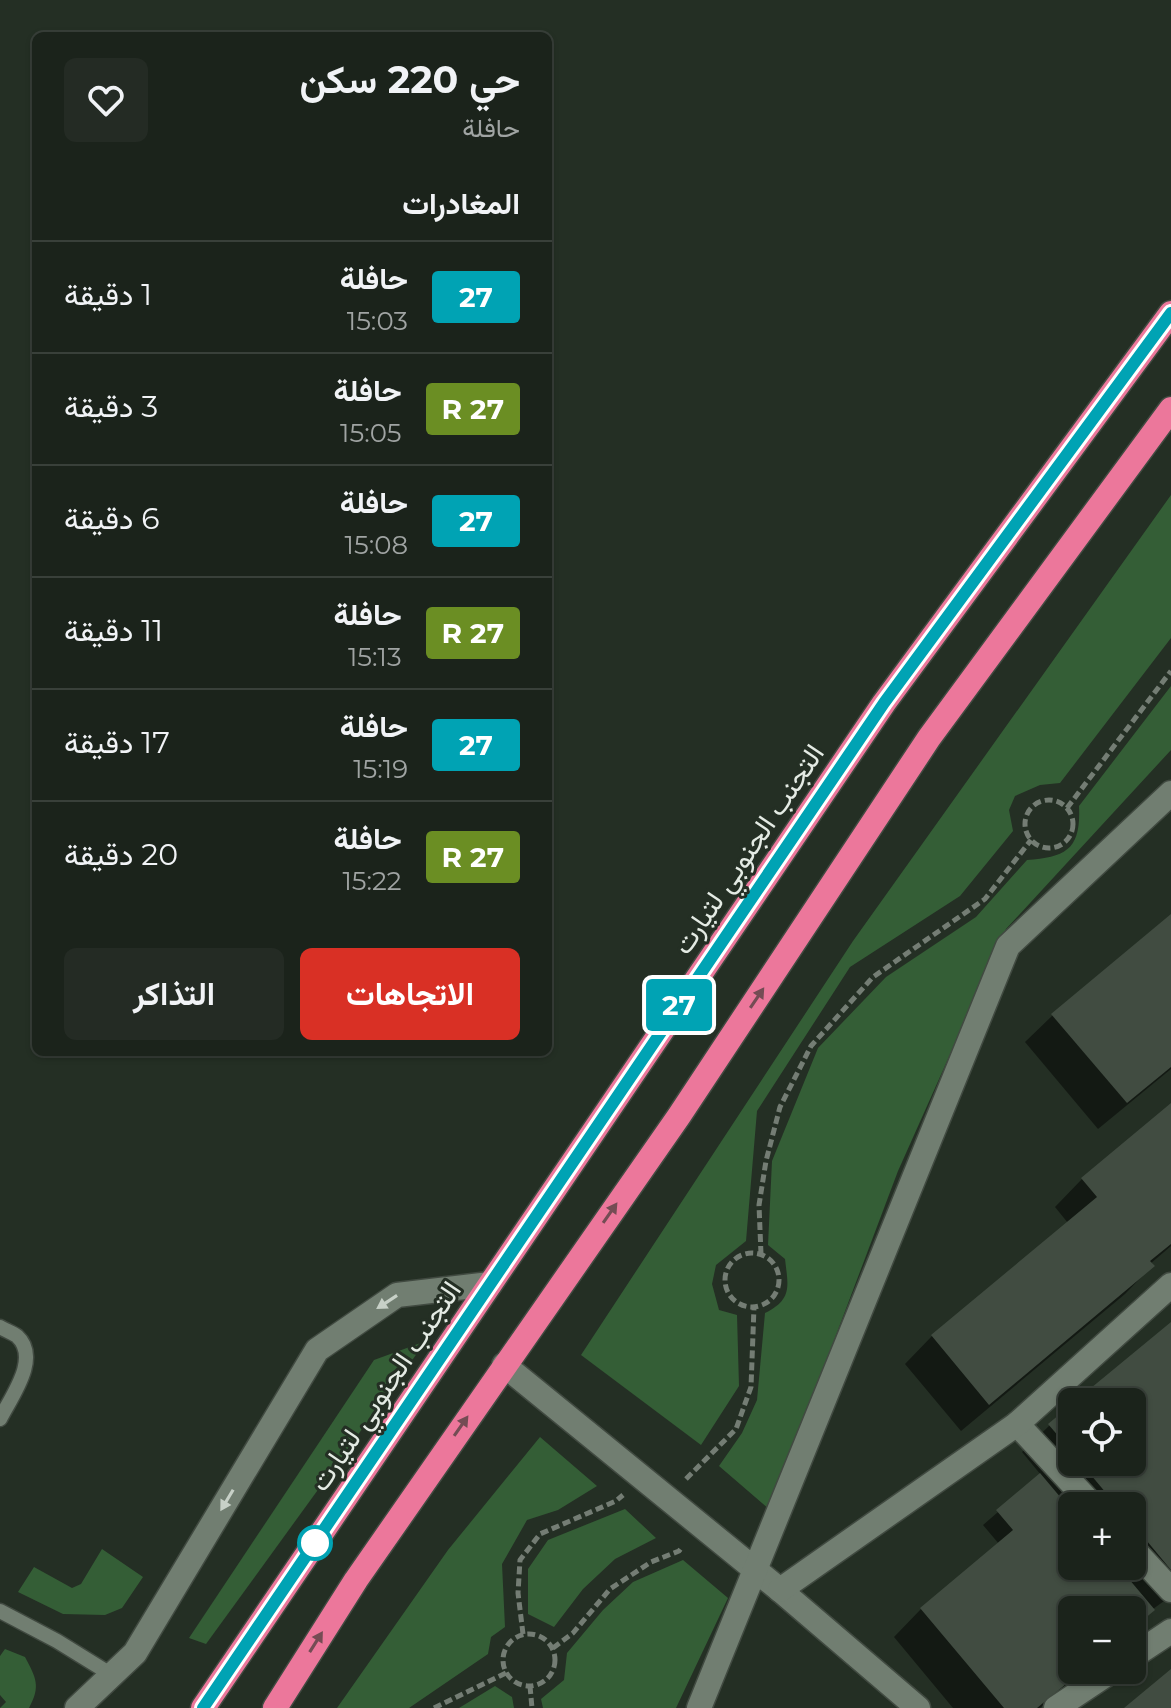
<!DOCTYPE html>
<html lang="ar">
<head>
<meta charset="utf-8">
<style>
	:root { --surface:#1b231b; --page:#242b24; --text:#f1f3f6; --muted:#a0a4a3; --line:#39403a; --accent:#d93025 }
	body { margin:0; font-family:Montserrat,Vazirmatn,sans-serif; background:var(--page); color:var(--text); direction:rtl; height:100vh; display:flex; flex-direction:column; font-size:30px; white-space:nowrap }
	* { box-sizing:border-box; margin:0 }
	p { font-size:26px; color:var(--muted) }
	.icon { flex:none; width:44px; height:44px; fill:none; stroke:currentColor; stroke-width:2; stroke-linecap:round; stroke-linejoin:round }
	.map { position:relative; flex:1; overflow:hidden; direction:ltr }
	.side { position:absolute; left:32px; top:32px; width:520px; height:1024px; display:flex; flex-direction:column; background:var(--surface); border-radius:12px; box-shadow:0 2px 6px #0004,0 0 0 2px var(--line); direction:rtl }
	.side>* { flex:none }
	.badge { padding:0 16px; border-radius:6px; font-size:28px; line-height:52px }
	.fabs { position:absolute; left:1058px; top:1388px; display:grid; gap:16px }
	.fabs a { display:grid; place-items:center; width:88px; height:88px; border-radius:12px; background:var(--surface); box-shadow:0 2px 6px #0004,0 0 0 2px var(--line); font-size:40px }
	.map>.badge { position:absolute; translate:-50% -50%; box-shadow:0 0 0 4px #fff }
	h2 { padding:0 32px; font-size:30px; line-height:72px }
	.round { display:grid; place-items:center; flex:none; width:84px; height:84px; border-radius:12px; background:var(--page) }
	.overview { display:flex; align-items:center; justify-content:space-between; height:136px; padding:0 32px }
	h1 { font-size:38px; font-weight:700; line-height:60px }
	.button { display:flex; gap:16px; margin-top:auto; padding:16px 32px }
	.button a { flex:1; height:92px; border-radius:12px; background:var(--accent); color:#fff; font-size:32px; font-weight:700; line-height:92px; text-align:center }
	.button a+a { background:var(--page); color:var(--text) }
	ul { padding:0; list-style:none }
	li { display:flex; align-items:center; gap:24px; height:112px; padding:0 32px; border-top:2px solid var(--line) }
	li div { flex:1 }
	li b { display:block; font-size:30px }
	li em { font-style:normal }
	li .badge { min-width:88px; font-weight:700; text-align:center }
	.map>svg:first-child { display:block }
	.green { fill:#345e36 }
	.shadow { fill:#0007; fill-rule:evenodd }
	.building { fill:#414c41 }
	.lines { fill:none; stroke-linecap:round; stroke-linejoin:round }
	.lane-casing { stroke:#414a41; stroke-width:17 }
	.street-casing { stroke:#414a41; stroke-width:27 }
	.highway-casing { stroke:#414a41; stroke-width:27 }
	.path { stroke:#747d74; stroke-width:5; stroke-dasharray:8 4; stroke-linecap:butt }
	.lane { stroke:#717e71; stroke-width:14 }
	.street { stroke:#717e71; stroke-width:24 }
	.highway { stroke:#ec779b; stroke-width:24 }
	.oneway { fill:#744c54 }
	.oneway2 { fill:#c7d0c7 }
	.line-casing { stroke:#fff; stroke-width:18 }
	.line { stroke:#00a3b4; stroke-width:12 }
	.stop-dot { fill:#fff; stroke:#00a3b4; stroke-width:4 }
	.labels { text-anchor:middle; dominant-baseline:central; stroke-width:6; stroke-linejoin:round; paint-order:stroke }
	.street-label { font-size:28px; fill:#e4ebe4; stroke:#242f24 }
</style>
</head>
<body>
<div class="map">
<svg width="1171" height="1708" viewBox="0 0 1171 1708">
	<rect width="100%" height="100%" fill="#242f24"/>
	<g class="green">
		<polygon points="1171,495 1171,638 1060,783 1040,785 1015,796 1009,810 1013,831 960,896 850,967 757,1111 746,1241 716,1265 712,1284 719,1310 737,1315 739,1386 701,1445 581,1355 853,941"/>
		<path d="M1171 686V750L1006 929 898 1171 770 1510 719 1466 742 1433 757 1400 765 1313C793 1299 788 1286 785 1259L768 1245 772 1161 818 1048 886 977 976 917 1027 860C1067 857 1081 849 1079 806Z"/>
		<polygon points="426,1341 206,1644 189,1638 374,1360"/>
		<polygon points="540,1437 597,1486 558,1510 527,1520 502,1564 505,1627 491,1637 488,1654 409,1708 337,1708 448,1550"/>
		<polygon points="625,1509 656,1538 615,1559 583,1589 554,1627 528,1614 528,1569 548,1540"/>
		<polygon points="102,1549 143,1577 122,1608 105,1615 63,1614 18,1592 34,1567 72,1588 81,1584"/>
		<polygon points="683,1560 728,1598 676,1708 543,1708 541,1699 564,1680 567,1653 603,1610 633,1582"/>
		<path d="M5 1649 25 1657C36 1678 41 1686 29 1708H0L6 1702 0 1695V1656Z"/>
		<polygon points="495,1686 512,1697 514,1708 459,1708"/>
	</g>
	<g class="shadow">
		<polygon points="1171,917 1171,1069 1098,1129 1025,1042 1053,1015"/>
		<polygon points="1171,1106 1171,1246 1150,1264 1152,1266 1125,1294 961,1431 905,1364 932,1336 1068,1223 1055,1207 1082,1179"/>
		<path d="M1171 1324V1596L1153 1609 1132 1630V1610H1072V1670H1086L1040 1708H953L894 1637 921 1609 999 1544 983 1525 1041 1475 1022 1452 1050 1425 1072 1406V1462H1132V1402H1077ZM1072 1506H1132V1566H1072Z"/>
	</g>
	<g class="building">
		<polygon points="1171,914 1171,1067 1127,1103 1051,1014"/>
		<polygon points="1171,1103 1171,1244 1150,1261 1155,1266 989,1405 931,1335 1097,1197 1081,1178"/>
		<polygon points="1171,1322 1171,1570 1132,1523 1132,1506 1117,1506 1080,1462 1132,1462 1132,1402 1074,1402"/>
		<polygon points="1072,1404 1072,1452 1048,1424"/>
		<polygon points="1040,1473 1072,1511 1072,1566 1118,1566 1155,1610 1132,1629 1132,1610 1072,1610 1072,1670 1083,1670 1037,1708 1004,1708 920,1608 1013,1530 996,1510"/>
		<polygon points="1171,1669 1171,1708 1124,1708"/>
	</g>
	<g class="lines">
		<g class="lane-casing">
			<g id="lane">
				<path d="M0 1327C5 1330 13 1333 17 1336 41 1358 11 1397 0 1419"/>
				<polyline points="0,1611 57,1641 112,1675"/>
			</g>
		</g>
		<g class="street-casing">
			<g id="street">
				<polyline points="504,1365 780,1590 918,1708"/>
				<polyline points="1017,1424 1093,1506"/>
				<polyline points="1132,1548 1171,1590"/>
				<polyline points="780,1590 1017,1424 1171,1285"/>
				<polyline points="1132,1657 1171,1631"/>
				<polyline points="77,1708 135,1653 317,1350 397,1295 490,1284"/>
				<polyline points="699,1708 1008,946 1171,793"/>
				<polyline points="1056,1708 1113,1670"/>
			</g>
		</g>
		<g class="highway-casing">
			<g id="highway">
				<polyline points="203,1708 884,703 1171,313"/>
				<polyline points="275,1708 356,1580 679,1116 929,738 1171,409"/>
			</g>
		</g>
		<g class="path">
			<circle cx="1049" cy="824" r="24"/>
			<polyline points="1067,808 1171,671"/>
			<circle cx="752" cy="1280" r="27"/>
			<polyline points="761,1254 759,1205 766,1161 780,1107 811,1046 873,977 985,899 1031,840"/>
			<polyline points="686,1479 736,1429 751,1387 754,1307"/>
			<circle cx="529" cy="1660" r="26"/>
			<polyline points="523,1634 518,1593 520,1560 540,1534 616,1501 623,1495"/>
			<polyline points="553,1648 573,1633 610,1589 651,1562 679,1551 682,1547"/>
			<polyline points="530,1686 532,1708"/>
			<polyline points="434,1708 506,1673"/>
		</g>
		<use href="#lane" class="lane"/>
		<use href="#street" class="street"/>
		<use href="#highway" class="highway"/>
	</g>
	<defs><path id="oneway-solid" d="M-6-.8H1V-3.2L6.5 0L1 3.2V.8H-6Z" transform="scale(2)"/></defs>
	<g class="oneway">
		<use href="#oneway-solid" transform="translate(757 998) rotate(-56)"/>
		<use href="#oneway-solid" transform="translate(610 1213) rotate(-55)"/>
		<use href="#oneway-solid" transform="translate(461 1426) rotate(-55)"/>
		<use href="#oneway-solid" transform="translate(316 1642) rotate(-58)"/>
	</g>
	<g class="oneway2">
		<use href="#oneway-solid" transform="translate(387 1302) rotate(147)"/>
		<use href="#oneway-solid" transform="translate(227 1500) rotate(121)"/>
	</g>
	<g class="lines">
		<g class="line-casing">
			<polyline id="line" points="203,1708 884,703 1171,313"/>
		</g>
		<use href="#line" class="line"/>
	</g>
	<circle class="stop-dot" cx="315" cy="1543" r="16"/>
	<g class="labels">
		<g class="street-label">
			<text transform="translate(748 849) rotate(-56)">التجنب الجنوبي لتيارت</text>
			<text transform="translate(385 1386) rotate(-56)">التجنب الجنوبي لتيارت</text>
		</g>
	</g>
</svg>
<div class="fabs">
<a><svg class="icon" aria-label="locate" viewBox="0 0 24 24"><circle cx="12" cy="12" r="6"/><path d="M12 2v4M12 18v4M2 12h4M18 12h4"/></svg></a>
<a>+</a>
<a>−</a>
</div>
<b class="badge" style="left:679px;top:1005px;background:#00a3b4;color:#fff">27</b>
<section class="side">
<div class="overview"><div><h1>حي 220 سكن</h1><p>حافلة</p></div><a class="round"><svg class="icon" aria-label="heart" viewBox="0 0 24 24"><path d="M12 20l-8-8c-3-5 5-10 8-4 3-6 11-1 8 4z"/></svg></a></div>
<h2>المغادرات</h2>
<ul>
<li><span class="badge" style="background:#00a3b4;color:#fff">27</span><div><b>حافلة</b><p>15:03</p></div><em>1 دقيقة</em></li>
<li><span class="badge" style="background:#6b8e23;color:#fff">27 R</span><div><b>حافلة</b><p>15:05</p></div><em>3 دقيقة</em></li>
<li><span class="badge" style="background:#00a3b4;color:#fff">27</span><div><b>حافلة</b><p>15:08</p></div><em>6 دقيقة</em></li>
<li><span class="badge" style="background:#6b8e23;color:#fff">27 R</span><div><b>حافلة</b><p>15:13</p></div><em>11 دقيقة</em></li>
<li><span class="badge" style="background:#00a3b4;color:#fff">27</span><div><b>حافلة</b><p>15:19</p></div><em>17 دقيقة</em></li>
<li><span class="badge" style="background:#6b8e23;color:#fff">27 R</span><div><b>حافلة</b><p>15:22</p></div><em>20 دقيقة</em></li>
</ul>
<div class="button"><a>الاتجاهات</a><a>التذاكر</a></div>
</section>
</div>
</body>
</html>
